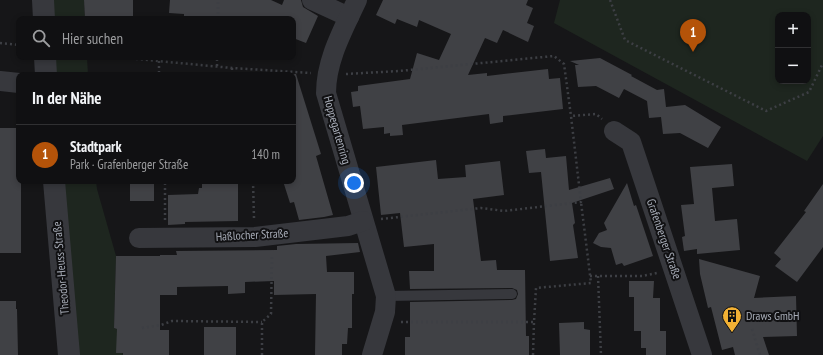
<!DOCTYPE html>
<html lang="de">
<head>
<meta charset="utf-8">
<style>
  :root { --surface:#101012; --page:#19191b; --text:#f1f3f6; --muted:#9c9d9f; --line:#303032; --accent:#b45309 }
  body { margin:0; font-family:"PT Sans Narrow",sans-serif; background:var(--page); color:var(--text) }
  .controls { position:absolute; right:12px; top:12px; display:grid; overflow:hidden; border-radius:8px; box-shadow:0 2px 6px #0003 }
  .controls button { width:36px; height:36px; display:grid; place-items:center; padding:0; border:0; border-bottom:1px solid var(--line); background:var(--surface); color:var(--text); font:20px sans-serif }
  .you { position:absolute; left:354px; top:183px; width:14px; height:14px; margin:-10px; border:3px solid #fff; border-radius:50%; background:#1a73e8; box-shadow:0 0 0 6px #1a73e833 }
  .badge { display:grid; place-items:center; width:26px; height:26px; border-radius:50%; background:var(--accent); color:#fff; font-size:13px; font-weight:700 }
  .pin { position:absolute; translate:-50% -33px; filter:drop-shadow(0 1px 2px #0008) }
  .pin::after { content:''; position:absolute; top:21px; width:14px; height:12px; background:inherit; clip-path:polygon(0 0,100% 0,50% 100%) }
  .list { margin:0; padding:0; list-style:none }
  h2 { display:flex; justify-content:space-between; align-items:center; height:52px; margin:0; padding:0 16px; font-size:17px }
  h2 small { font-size:13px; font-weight:400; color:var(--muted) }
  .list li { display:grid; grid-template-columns:26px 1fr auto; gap:12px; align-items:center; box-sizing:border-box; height:60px; padding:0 16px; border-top:1px solid var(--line) }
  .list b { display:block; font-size:15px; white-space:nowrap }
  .list p { margin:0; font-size:13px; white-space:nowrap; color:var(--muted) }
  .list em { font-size:13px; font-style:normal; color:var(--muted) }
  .icon { flex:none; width:22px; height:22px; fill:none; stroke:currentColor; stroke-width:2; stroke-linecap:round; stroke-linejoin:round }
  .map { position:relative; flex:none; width:823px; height:355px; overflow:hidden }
  .search { position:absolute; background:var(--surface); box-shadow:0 2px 6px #0003; left:16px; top:16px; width:280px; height:44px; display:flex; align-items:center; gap:10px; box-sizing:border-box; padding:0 14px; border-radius:8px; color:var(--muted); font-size:15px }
  .panel { position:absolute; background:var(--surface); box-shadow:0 2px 6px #0003; left:16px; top:72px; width:280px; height:112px; border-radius:8px }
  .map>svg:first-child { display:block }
  .green { fill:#1e261f; fill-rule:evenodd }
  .building { fill:#404145 }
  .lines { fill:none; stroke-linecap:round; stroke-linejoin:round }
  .path { stroke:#3d3f44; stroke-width:2.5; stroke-dasharray:2 3; stroke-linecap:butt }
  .service { stroke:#37383d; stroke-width:10 }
  .minor { stroke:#37383d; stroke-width:20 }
  .tertiary { stroke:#37383d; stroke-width:22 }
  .labels { text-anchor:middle; stroke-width:4; stroke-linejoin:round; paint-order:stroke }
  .street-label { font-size:12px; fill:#a8adb8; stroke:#111113 }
  .poi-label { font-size:12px; fill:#a8adb8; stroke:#111113; text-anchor:start }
</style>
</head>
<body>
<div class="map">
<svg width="823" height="355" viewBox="0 0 823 355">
  <rect width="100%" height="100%" fill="#161618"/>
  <g class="green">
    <path d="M52,0H84L85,19H53Z"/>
    <path d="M560,0H823V136L807,161L554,23ZM778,15H808V81H778Z"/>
    <path d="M55,57H87L88,75H56Z"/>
    <path d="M62,181H96L97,189L116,256L114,328L117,329L123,355H77Z"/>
  </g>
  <g class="building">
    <path d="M84,0H133V19H85Z"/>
    <path d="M170,0H271L282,5L284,0H301L303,7L318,16L306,43L293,38V19L184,17V14L169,13Z"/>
    <path d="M383,0H528L526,5L533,8L527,23L534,26L528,42L503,30L497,43L485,38L468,75L487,73V76L548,69L549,79L560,78L563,109L503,116V122L490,124L489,114L402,125L403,135L390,136V133L384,134V127L363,129L360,106L353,107L351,92L358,91V86L410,79L417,53L439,60L451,34L419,20L417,27L397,19L395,24L376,15Z"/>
    <path d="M600,58L632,75L631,76L657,90L664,89L666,107L685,105L721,127L708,148L680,133L663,134L661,117L649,118L647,101L624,89L619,98L596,86L578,87L575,65H579L570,61Z"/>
    <path d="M293,74H296L321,154L316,156L333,215L324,217L299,220L294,202L290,203L283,181H293Z"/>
    <path d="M0,128H19V181H21V253H0Z"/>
    <path d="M545,149L546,158L566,156L569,190L610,178L614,189L572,203L575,223L573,225L578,258L550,261L541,172L529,173L526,151Z"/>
    <path d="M436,160L438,179L466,177L465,165L500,161L504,195L473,199L481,261L496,260L497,270H525L526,336H529V355H405V337H410V302L512,300L516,299L518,294L517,290L512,288L410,289L409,271H434V244L404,247L400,213L381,215L376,167Z"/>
    <path d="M732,164L734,186L712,188L715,221L737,219L740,250L697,254V249L684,251L682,237L685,236L681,205L694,204L690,167Z"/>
    <rect x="130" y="181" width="24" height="20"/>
    <path d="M202,181H238V221L185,222V224L168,225V195L198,194L199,188H202Z"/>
    <path d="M627,183L634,206L636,205L653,256L624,266L622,263L616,265L611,248L601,247L593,243L599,233L607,230L604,223Z"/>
    <path d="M823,184V247L797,282L775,266L781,259L774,253L806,212L804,211Z"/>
    <path d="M358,243L360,252L326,256L327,272H354V294H352V328H348L347,344H342V355H315L316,294L274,295V281L245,282V293L228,294V286L177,287V295H160V330H169V355H123V353H116L117,329L114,328L116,256H160V255H177L176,251L277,250V246L296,244Z"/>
    <path d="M699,259L760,276L754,298L796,296L797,336L763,337L769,355H735L733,347L722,350L711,307L708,308L700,274Z"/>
    <path d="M629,281H654L653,298H660V331H666V355H646V348H641V331H634V297H629Z"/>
    <path d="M0,301H16V309H17L18,355H0Z"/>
    <path d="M584,322V329L590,330V355H560L559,323Z"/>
    <rect x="204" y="327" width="32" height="28"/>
  </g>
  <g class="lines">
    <g class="path">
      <path d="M610,0L625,40L766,111L809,92L823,63"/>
      <path d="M218,19V0"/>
      <path d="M0,43L19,45"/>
      <path d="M116,57L232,68L311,73"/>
      <path d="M159,61V75"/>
      <path d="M217,66V57"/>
      <path d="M232,68V75"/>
      <path d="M346,74L399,71L554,56L564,64L571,116"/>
      <path d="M253,181L254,218"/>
      <path d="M381,219L481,208L504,211L581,202L571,116L596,114L602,119"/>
      <path d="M165,220V181"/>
      <path d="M590,276H642L657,273"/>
      <path d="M598,276L601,355"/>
      <path d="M401,322H534"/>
      <path d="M142,328L161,325L172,321L262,322"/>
      <path d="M752,329L760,355"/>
      <path d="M262,355V322L271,314L272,254"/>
      <path d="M533,355L534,322L536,288L591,283L581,202"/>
    </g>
    <path class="service" d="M386,296L512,294"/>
    <g class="minor">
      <path d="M312,0L349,17"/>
      <path d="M357,0C343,30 326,60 326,93L386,296L385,312L372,355"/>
      <path d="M0,81L19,83"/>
      <path d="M614,131L631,142L702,355"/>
      <path d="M139,238L255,237L348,226L363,221"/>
    </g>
    <g class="tertiary">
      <path d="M43,0L44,19"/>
      <path d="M45,57L46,75"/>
      <path d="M54,181L69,355"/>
    </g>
  </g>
  <defs>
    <g id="building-pin" transform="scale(1)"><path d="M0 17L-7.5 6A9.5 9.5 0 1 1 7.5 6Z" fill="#f2b134" stroke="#111113"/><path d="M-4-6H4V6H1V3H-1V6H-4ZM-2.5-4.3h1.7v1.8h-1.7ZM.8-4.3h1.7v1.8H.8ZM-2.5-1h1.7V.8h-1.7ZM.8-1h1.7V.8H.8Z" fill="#111"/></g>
  </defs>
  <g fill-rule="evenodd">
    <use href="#building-pin" x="732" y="316"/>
  </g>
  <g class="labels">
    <g class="street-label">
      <text transform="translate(337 130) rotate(74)" y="4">Hoppegartenring</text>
      <text transform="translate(252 235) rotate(-3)" y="4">Haßlocher Straße</text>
      <text transform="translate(664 239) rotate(71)" y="4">Grafenberger Straße</text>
      <text transform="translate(61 268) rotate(-95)" y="4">Theodor-Heuss-Straße</text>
    </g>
    <g class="poi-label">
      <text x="746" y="320">Draws GmbH</text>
    </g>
  </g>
</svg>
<div class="controls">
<button>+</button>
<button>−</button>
</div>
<div class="you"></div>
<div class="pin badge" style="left:693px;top:52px">1</div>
<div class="search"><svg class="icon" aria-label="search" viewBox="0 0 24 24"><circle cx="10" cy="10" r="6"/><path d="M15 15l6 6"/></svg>Hier suchen</div>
<section class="panel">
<h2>In der Nähe<small></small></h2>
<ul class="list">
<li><span class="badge">1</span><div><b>Stadtpark</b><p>Park · Grafenberger Straße</p></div><em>140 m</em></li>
</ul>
</section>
</div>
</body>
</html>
